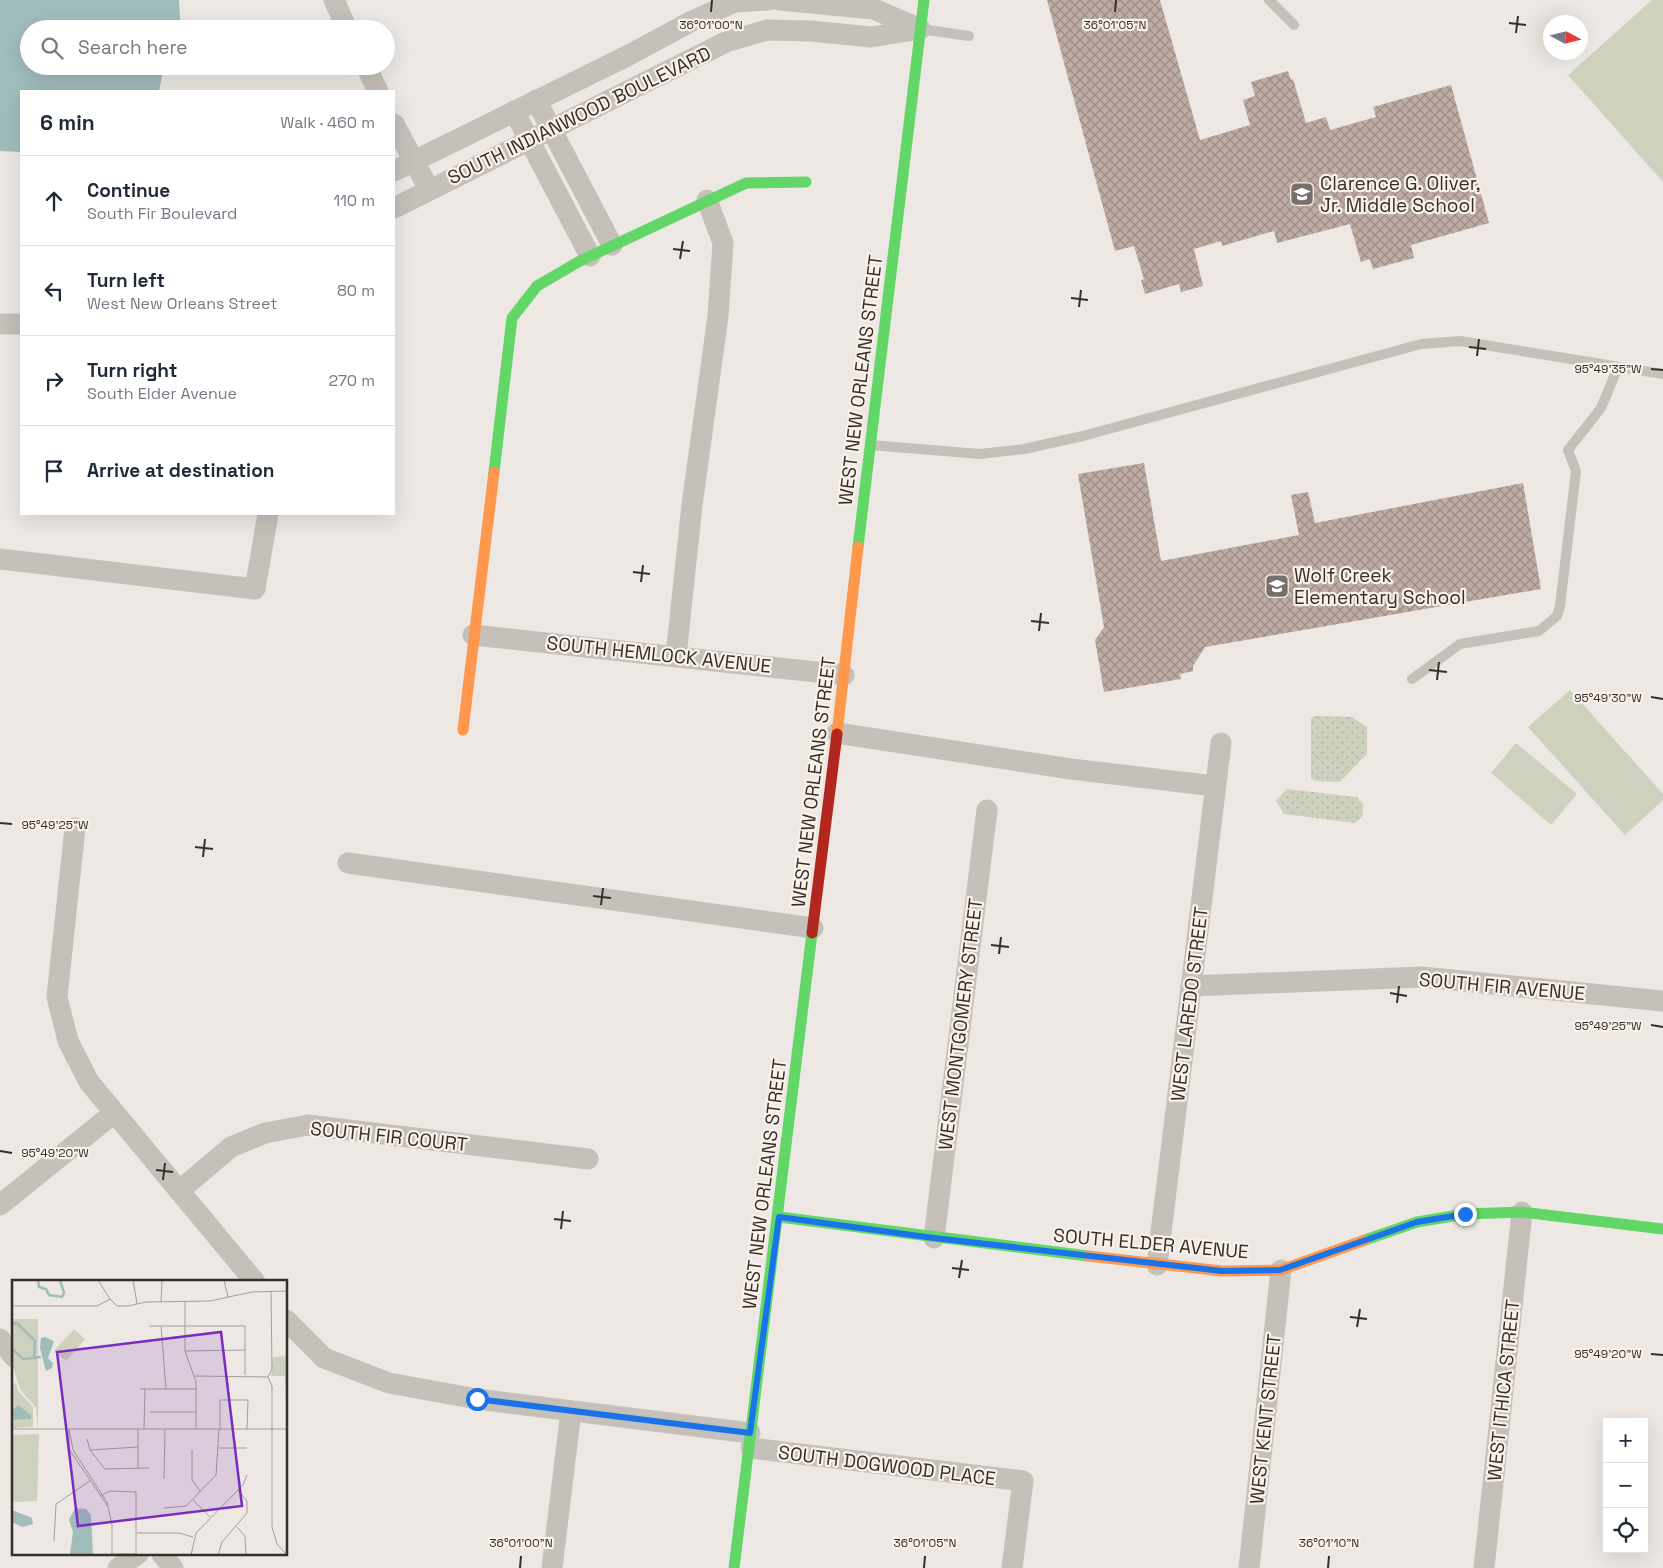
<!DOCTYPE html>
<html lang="en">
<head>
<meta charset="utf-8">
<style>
  :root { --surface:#fff; --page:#f6f6f7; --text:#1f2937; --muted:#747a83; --line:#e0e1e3 }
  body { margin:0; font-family:"Space Grotesk",sans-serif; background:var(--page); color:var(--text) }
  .controls { position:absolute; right:15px; bottom:15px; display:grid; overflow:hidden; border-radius:0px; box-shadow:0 5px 20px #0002 }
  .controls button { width:45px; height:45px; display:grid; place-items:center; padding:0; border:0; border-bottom:1px solid var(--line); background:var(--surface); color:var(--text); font:25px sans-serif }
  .compass { position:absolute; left:1543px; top:15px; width:45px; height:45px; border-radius:50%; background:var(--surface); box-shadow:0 5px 20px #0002; rotate:97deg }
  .stop { position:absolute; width:15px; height:15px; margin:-11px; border:4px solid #1a73e8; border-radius:50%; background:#fff }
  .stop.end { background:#1a73e8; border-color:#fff; box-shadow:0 1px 5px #0008 }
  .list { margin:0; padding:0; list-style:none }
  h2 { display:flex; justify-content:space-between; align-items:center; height:65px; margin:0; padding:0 20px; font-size:21px }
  h2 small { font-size:16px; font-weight:400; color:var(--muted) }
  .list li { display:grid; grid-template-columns:32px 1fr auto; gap:15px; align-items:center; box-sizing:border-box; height:90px; padding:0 20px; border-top:1px solid var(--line) }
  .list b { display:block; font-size:19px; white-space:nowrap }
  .list p { margin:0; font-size:16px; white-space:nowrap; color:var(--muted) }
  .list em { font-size:16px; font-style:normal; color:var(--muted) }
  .icon { flex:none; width:28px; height:28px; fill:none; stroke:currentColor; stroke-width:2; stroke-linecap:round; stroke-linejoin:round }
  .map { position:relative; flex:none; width:1663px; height:1568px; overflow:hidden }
  .search { position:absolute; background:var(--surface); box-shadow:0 5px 20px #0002; left:20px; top:20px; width:375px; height:55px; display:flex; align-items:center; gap:12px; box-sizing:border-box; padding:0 18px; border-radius:28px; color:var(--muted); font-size:19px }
  .panel { position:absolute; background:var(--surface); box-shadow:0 5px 20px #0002; left:20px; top:90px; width:375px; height:425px; border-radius:0px }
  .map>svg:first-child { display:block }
  .grass { fill:url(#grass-dots) }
  .garden { fill:#ced1be }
  .water { fill:#a0bdbc }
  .building { fill:url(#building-cross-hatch) }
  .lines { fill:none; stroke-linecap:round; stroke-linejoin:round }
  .lane { stroke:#c6c0bb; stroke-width:10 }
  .street { stroke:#c6c0bb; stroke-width:21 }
  .fast { stroke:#63d668; stroke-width:11 }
  .slow { stroke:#ff974d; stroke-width:11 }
  .jam { stroke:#b3261e; stroke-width:11 }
  .route { stroke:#1a73e8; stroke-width:6 }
  .ticks { fill:none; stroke:#372e2a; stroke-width:2 }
  .labels { text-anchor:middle; stroke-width:4.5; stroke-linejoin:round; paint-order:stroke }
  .street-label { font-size:19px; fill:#372e2a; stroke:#f9f2eb }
  .poi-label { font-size:19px; fill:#372e2a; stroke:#f9f2eb; text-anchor:start }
  .inset-river { fill:none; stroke:#a0bdbc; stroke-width:2.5 }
  .inset-road { fill:none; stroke:#a49e99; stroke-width:1 }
  .view { fill:#7b2cbf; fill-opacity:0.15; stroke:#7b2cbf; stroke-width:2.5 }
  .inset-edge { fill:none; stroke:#372e2a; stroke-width:2.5 }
  .ticks-label { font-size:12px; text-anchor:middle; fill:#372e2a; stroke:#f9f2eb; stroke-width:4.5; stroke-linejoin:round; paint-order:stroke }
</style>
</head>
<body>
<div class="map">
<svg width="1663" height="1568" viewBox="0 0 1663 1568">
  <defs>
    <pattern id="grass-dots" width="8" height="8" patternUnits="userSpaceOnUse" patternTransform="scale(1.25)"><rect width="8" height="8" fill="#ced1be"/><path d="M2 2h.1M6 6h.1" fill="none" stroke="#b2b4a3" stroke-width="1.8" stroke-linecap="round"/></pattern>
    <pattern id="building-cross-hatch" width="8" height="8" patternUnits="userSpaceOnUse" patternTransform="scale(1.25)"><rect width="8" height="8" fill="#bfada5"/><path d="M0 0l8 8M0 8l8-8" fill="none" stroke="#9c8d87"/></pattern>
  </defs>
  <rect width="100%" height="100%" fill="#ede8e3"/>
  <g class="grass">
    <path d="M1314,716L1352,717L1367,727V754L1340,782L1314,781L1311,778V719Z"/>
    <path d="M1287,789L1357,797L1363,804L1362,817L1355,823L1284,814L1276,801Z"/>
  </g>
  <g class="garden">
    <path d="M1652,0H1663V182L1568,75Z"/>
    <path d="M1570,690L1663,794V800L1625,835L1528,727Z"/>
    <path d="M1516,743L1577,794L1551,825L1491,773Z"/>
  </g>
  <path class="water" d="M0,0H179L180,19L177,29H29V66H164L159,91H21V152L0,151Z"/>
  <g class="building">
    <path d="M1047,0H1160L1200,140L1250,125L1243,100L1255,96L1251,82L1288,71L1291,80L1293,79L1306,123L1326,117L1330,130L1376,117L1373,107L1451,85L1489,223L1411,245L1414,258L1373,269L1370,259L1361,262L1350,224L1277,243L1274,231L1222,246L1221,241L1194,249L1203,286L1181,292L1179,284L1145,294L1141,280L1144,279L1134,246L1115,251Z"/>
    <path d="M1144,463L1161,561L1299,535L1291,495L1308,492L1315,523L1523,483L1541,589L1205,647L1193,666V671L1180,674L1181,679L1104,692L1095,640L1104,627L1078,474Z"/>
  </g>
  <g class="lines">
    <g class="lane">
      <path d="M1269,0L1294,25"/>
      <path d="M921,29L969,36"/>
      <path d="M870,445L980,454L1024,449L1083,436L1421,344L1460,341L1663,374"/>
      <path d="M1412,679L1460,644L1539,631L1557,616L1560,606L1576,471L1568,450L1601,408L1618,367"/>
    </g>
    <g class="street">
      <path d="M334,0L347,29"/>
      <path d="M779,0L874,9L920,29"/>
      <path d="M366,66L378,91"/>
      <path d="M536,100L612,245"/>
      <path d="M514,111L590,256"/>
      <path d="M394,124L429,189"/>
      <path d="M394,171L629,55L692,21L735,2L768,0"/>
      <path d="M394,208L726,42L767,30L811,31L871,37L920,29"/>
      <path d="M0,324H21"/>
      <path d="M0,559L255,589L268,514"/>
      <path d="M473,635L844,675"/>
      <path d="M676,656L692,505L718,316L723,243L707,200"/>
      <path d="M837,733L1071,769L1215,786"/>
      <path d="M75,828L57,997L68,1041L89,1082L255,1282"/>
      <path d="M348,863L813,928"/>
      <path d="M1191,986L1422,977L1663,1001"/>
      <path d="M179,1191L231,1147L265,1133L308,1125L588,1159"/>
      <path d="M0,1205L114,1113"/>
      <path d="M934,1238L987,810"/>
      <path d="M1157,1265L1221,743"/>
      <path d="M286,1320L324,1358L389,1383L477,1399L750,1433"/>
      <path d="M0,1339L14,1357"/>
      <path d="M751,1448L1023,1481L1012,1568"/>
      <path d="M162,1554L173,1568"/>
      <path d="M118,1568L138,1554"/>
      <path d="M552,1568L571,1411"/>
      <path d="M1249,1568L1281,1270"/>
      <path d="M1484,1568L1522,1212"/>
    </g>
    <g class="fast">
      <path d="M494,472L512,318L537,286L580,261L746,183L806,182"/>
      <path d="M858,547L924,0"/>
      <path d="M779,1217L1088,1256"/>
      <path d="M1365,1240L1417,1222L1465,1214L1522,1212L1663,1229"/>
      <path d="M734,1568L812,933"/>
    </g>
    <g class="slow">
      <path d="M463,730L494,472"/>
      <path d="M837,734L858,547"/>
      <path d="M1088,1256L1222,1271L1281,1270L1365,1240"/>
    </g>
    <path class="jam" d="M812,933L837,734"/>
  </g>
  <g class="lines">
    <path class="route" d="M477,1399L750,1433L779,1217L934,1238L1222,1271L1280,1270L1417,1222L1465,1214"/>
  </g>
  <path class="ticks" d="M711,12L712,0M1115,12L1116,0M1509,23L1526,25M1516,33L1518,16M673,249L690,251M680,259L683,241M1071,298L1088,300M1079,307L1081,290M1469,347L1486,349M1477,356L1479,339M1651,369L1663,370M633,572L650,574M641,582L643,565M1031,621L1049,623M1039,631L1041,613M1429,670L1447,672M1437,680L1439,662M1651,697L1663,699M0,823L12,824M195,847L213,849M203,857L205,839M593,896L611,898M601,905L603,888M991,945L1009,947M999,954L1001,937M1390,993L1407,996M1397,1003L1399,986M1651,1025L1663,1027M0,1151L12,1153M156,1170L173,1172M163,1180L165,1163M554,1219L571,1221M561,1229L563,1211M952,1268L969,1270M959,1278L962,1260M1350,1317L1367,1319M1357,1327L1360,1309M1651,1354L1663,1355M520,1568L521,1556M924,1568L925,1556M1328,1568L1329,1556"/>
  <defs>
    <g id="school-square" transform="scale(1.25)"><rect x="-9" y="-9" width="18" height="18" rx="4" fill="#776f6b" stroke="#f9f2eb"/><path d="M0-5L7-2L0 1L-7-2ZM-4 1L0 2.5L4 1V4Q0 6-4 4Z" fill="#fff"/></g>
  </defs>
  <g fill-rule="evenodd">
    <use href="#school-square" x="1302" y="194"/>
    <use href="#school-square" x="1277" y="586"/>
  </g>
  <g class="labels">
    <g class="street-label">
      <text transform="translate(579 115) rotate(-26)" y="7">SOUTH INDIANWOOD BOULEVARD</text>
      <text transform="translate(860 380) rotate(-83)" y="7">WEST NEW ORLEANS STREET</text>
      <text transform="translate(659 654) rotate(6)" y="7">SOUTH HEMLOCK AVENUE</text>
      <text transform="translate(813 782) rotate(-83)" y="7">WEST NEW ORLEANS STREET</text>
      <text transform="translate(1502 986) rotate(5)" y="7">SOUTH FIR AVENUE</text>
      <text transform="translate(1189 1004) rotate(-83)" y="7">WEST LAREDO STREET</text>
      <text transform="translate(960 1024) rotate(-83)" y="7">WEST MONTGOMERY STREET</text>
      <text transform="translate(389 1136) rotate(6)" y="7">SOUTH FIR COURT</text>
      <text transform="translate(764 1184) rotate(-83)" y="7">WEST NEW ORLEANS STREET</text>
      <text transform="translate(1151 1243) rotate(5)" y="7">SOUTH ELDER AVENUE</text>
      <text transform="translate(1503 1390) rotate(-84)" y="7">WEST ITHICA STREET</text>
      <text transform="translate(1265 1419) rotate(-84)" y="7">WEST KENT STREET</text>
      <text transform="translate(887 1465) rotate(7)" y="7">SOUTH DOGWOOD PLACE</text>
    </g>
    <g class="poi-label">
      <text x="1320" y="190">Clarence G. Oliver,<tspan x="1320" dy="22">Jr. Middle School</tspan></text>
      <text x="1294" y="582">Wolf Creek<tspan x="1294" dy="22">Elementary School</tspan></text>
    </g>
  </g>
  <g transform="translate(12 1280)">
    <rect width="275" height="275" fill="#ede8e3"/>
    <path d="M0,39H26V149L24,128L8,109L0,84ZM275,76V144L273,96H259L261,77ZM4,102L6,111L21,127V147L0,148V106Z" fill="#ced1be"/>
    <path d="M27,154L25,221L0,222V155Z" fill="#ced1be"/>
    <path d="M62,49L73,59L54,81L42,71Z" fill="#ced1be"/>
    <path d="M33,57L42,61L36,78L41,83L40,88L34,91L28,68L29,58ZM6,125L19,135V139L0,140V131ZM63,228L74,229L79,235L81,275L58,274L61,252L57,240ZM0,230L20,238L21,244L10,247L0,242Z" fill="#a0bdbc"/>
    <path class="inset-river" d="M26,0L27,7L34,9L37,15L50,17L52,13L48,0M0,43L6,44L23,61L22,77M0,69L11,79L29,77"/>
    <path class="inset-road" d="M86,0L98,19M121,0L125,24M212,0L216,17M259,11L260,89L256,97L260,106V247L265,264L274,274M149,22L150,0M173,22V71L184,102V149M0,26H85L98,19L105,26H116L134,22L198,21L240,12L275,11M137,46H233V95M149,46L154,109M173,71L233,70M183,96L256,97M128,109H184M138,132H184M0,149H275M57,149L61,170L95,222L100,245V275M57,149V169L95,225M126,149V189M132,149L133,109M208,149V120H236L235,149M75,159L78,170L93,189L137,188M207,168H235M78,170L126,167M180,170V200L189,212M152,199L153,149M88,216L98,211L124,212V275M181,220L198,237M152,228L174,226L204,195L207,149M225,247L233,256L234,275M125,253H167L181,257M42,261L44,224L79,200M100,274H123M179,275L184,253L231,205L235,195M206,275L210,262L235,233V221L226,210"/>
    <path class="view" d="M209,52L230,226L66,246L45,72Z"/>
    <rect width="275" height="275" class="inset-edge"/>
  </g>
  <g class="ticks-label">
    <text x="711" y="29">36°01'00"N</text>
    <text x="1115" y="29">36°01'05"N</text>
    <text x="1608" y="373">95°49'35"W</text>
    <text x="1608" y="702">95°49'30"W</text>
    <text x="55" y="829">95°49'25"W</text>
    <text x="1608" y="1030">95°49'25"W</text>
    <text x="55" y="1157">95°49'20"W</text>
    <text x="1608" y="1358">95°49'20"W</text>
    <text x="521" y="1547">36°01'00"N</text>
    <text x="925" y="1547">36°01'05"N</text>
    <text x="1329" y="1547">36°01'10"N</text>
  </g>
</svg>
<div class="controls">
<button>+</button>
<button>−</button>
<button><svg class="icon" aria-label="locate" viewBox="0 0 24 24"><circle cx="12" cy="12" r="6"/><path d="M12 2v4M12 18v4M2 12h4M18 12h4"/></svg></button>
</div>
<svg class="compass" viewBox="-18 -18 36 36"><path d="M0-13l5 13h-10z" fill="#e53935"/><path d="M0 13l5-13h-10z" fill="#747a83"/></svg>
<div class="stop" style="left:477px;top:1399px"></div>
<div class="stop end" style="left:1465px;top:1214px"></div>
<div class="search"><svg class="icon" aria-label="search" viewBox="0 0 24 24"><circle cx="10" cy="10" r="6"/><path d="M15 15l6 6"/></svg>Search here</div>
<section class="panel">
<h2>6 min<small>Walk · 460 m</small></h2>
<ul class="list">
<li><svg class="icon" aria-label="ahead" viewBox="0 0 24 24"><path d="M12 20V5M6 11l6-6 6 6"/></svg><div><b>Continue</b><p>South Fir Boulevard</p></div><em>110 m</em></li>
<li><svg class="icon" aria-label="left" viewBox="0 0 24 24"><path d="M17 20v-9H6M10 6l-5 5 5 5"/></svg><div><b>Turn left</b><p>West New Orleans Street</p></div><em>80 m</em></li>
<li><svg class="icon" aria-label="right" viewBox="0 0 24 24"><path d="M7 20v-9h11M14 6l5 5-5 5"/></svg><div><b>Turn right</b><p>South Elder Avenue</p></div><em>270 m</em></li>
<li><svg class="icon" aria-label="arrive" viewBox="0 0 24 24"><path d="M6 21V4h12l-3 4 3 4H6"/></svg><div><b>Arrive at destination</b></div></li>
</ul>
</section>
</div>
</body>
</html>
